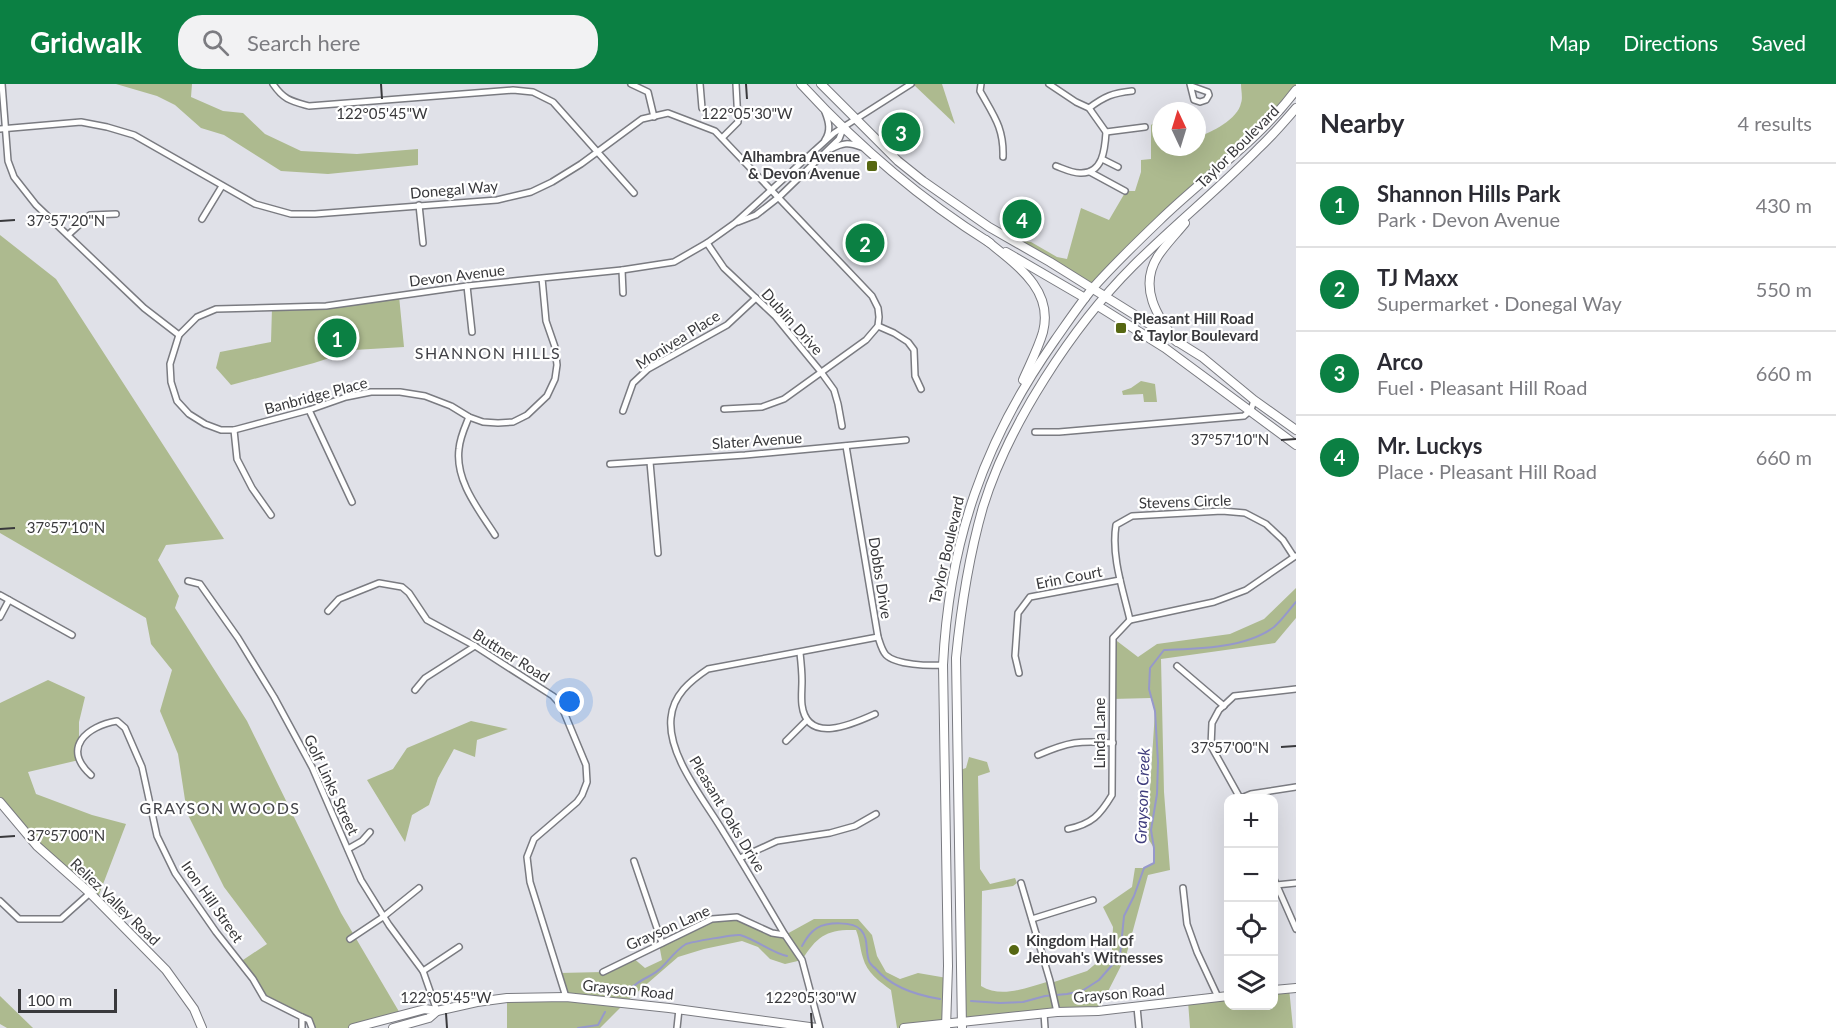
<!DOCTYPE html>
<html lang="en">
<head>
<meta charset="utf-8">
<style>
  :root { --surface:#fff; --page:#f2f2f3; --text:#2b2b33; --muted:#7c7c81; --line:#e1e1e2; --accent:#0b8043 }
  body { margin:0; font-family:Lato,sans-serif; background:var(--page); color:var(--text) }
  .controls { position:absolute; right:18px; bottom:18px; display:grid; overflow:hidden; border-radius:12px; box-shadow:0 6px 24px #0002 }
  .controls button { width:54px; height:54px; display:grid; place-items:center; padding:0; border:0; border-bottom:2px solid var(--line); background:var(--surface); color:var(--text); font:30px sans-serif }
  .compass { position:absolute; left:1152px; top:18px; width:54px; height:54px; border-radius:50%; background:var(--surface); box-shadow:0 6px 24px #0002; rotate:356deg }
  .scale { position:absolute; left:18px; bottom:15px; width:99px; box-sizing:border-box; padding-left:6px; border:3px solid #39393c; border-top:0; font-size:16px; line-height:21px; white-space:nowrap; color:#39393c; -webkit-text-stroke:4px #fff; paint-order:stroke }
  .you { position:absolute; left:570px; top:618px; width:21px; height:21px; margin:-15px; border:4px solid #fff; border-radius:50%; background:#1a73e8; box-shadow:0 0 0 9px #1a73e833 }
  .badge { display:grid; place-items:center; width:39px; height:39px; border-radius:50%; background:var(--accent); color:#fff; font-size:20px; font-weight:700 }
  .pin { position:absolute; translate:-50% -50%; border:3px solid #fff; box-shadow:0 2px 6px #0006 }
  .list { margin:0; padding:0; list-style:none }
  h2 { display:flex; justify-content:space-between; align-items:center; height:78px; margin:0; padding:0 24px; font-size:26px }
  h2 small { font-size:20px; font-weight:400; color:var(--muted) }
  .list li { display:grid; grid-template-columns:39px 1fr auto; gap:18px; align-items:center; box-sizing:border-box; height:84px; padding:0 24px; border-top:2px solid var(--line) }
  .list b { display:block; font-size:22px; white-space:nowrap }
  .list p { margin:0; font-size:20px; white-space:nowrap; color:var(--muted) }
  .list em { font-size:20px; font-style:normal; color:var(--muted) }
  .icon { flex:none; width:33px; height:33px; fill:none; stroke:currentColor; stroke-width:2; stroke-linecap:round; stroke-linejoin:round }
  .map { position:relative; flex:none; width:1296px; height:944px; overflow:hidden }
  header { display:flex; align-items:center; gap:36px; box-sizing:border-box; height:84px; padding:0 30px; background:var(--accent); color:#fff }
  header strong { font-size:28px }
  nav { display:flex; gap:33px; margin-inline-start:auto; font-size:21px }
  .search { width:420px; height:54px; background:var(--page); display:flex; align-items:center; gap:15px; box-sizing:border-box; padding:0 21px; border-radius:24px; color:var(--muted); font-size:22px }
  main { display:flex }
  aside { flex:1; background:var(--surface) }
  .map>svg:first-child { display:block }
  .green { fill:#adba8f }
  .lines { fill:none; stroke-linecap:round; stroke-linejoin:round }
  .stream { stroke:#9698cb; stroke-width:2 }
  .street-casing { stroke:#7a7b81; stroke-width:8 }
  .secondary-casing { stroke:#7a7b81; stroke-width:10 }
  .primary-casing { stroke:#7a7b81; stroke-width:10 }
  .street { stroke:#fff; stroke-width:5 }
  .secondary { stroke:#fff; stroke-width:8 }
  .primary { stroke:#fff; stroke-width:8 }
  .ticks { fill:none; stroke:#39393c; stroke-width:2 }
  .poi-dot { fill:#566712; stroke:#fff; stroke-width:2 }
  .labels { text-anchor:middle; stroke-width:4.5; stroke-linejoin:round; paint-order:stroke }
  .street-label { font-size:15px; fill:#39393c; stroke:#fff }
  .poi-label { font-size:15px; font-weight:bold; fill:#39393c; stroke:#fff; text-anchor:start }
  .neighbourhood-label { font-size:16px; letter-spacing:1.5px; fill:#424248; stroke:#fff }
  .water-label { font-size:16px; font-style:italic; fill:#3f3d7d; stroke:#fff }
  .ticks-label { font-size:15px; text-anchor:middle; fill:#39393c; stroke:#fff; stroke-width:4.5; stroke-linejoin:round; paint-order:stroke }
</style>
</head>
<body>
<header>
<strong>Gridwalk</strong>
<div class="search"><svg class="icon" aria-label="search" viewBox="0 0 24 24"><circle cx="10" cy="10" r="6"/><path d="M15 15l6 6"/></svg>Search here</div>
<nav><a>Map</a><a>Directions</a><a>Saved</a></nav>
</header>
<main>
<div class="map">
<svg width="1296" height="944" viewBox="0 0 1296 944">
  <rect width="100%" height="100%" fill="#e0e1e8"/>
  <g class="green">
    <path d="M116,0H192L191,13L223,27L243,29L265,50L301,67L357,70L418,65V81L328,90L281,87L224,51L201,44L175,21L157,12Z"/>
    <path d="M913,0H942L955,40Z"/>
    <path d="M1241,0H1296V6L1289,15L1092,205L1009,155L1031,158L1057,173L1067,175L1081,124L1109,136L1126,107H1135L1141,88V76L1151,75V41L1159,35L1161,42V63H1197V53C1211,49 1238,35 1241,19C1243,14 1241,6 1241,0Z"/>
    <path d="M0,151L56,195L224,455L166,461L158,476L179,512L175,524L247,637L341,829L401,931L353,944H313L309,935L264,914L240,878L267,860L224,803L187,729L178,670L160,627L172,586L151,560L146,534L0,449Z"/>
    <path d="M399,212L404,263L354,266L314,279L231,301L216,284L220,268L271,258L272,224L326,222Z"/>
    <path d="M1141,297L1155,300L1157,318H1144L1143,310L1123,311L1122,307L1131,304Z"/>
    <path d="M1296,504V534L1275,559L1161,575L1164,708L1170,786L1148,791L1126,872L1098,927L962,938L957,687L966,684L969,673L987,678L990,688L978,692L980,785L990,800L1015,794L1017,799L1013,802L982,807L981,902C1002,915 1028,903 1050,897L1051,899L1087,887L1112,866L1113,843L1103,823L1132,803L1135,784H1144L1154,779V764L1139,740L1150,705L1155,627L1151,614L1112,615L1113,554L1138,573L1157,560L1230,550L1264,535Z"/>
    <path d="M48,596L85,613L79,638V676L28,688L36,710L92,731L126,740L97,816L37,762L0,718V619Z"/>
    <path d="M471,637L508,645L477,656L475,673L454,665L438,694L429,721L412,731L405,758L367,696L393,685L407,664Z"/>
    <path d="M737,833L785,851L814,835H858L872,851L877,872L886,888L900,895L918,889L947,894L946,938L897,944L891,906C879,897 867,889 863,874C860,865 860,856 856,846C827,845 817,852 802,876L785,880L770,875L758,863L742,857L704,865L678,873L626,918L600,944H507V914L565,913L559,889L603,888L632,873L645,884L662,876L659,860L712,835Z"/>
    <path d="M1289,904L1293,944H1190L1188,917L1228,912V922H1274V906Z"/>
    <path d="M0,912L33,944H7L0,940Z"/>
  </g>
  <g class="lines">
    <g class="stream">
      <path d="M802,862C806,855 810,848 817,844C827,838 853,837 861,846C869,855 865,866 869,877C869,878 873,883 875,884C891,903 915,911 940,915"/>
      <path d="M625,910C628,907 631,903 635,901C643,894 655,891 662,883C670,875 676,866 686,860C691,858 736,850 740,851C757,856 772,869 787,872"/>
      <path d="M971,917L1000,919L1023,918L1045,912L1067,910L1082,907L1099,896L1120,872L1124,832L1134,812L1144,784L1154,779V764L1151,746L1157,710L1158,678L1155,627L1149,605L1150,584L1164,566C1198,565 1246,564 1274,543C1282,536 1289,526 1296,518"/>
      <path d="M578,944L598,941L605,928"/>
    </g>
    <g class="street-casing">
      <g id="street">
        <path d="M2,0L8,77L14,93L36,121L144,224L179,251"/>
        <path d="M273,0C284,16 291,17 309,22L513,6L533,8L553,18L634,109"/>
        <path d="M631,0L648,8L654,33"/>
        <path d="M700,0L702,24"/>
        <path d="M981,0L980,7C994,32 1004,44 1003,73"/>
        <path d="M1049,0L1076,18L1089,24L1106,48C1105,65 1103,90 1080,89C1072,89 1064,85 1056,82"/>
        <path d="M1190,0L1194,16L1200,18L1206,16L1209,11L1208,8L1191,2"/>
        <path d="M1089,24C1105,12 1113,9 1132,7"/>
        <path d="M0,45L81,38L107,43L134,51L255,120L291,130H315L497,116L531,108L552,98L581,80L642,35L668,29L715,47L872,212L878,224L879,233L878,242L866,256L784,315L762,323L724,325"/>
        <path d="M1106,48L1145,43"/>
        <path d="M722,54L738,38L736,0"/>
        <path d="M825,56C831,47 829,38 825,28"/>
        <path d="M831,65C843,59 848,58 861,63"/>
        <path d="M1102,75L1118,83"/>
        <path d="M1090,88L1125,107"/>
        <path d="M419,121L423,159"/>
        <path d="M202,135L222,102"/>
        <path d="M738,138L756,131L779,113L839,55L843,45"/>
        <path d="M68,151L90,131L116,130"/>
        <path d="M707,159L724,184L775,232L821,288L834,306L838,320L842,342"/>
        <path d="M622,186L623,209"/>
        <path d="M542,194L546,237L555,263L557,281L555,295L547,312L527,331L513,338L498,339L483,338L469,333L451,322L425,312L400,308H371L346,313L309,326L234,346H221L205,340L189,330L177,317L171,298L170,280L179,251L197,233L216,225L326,222L467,202L542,194L622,186L674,178L707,159L735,139L834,49L911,0"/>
        <path d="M467,202L472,248"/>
        <path d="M878,242L894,249L908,258L914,266L915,292L921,305"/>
        <path d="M309,326L352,418"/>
        <path d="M623,327L633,299L648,285L727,241L756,214"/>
        <path d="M469,333C465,343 460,353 459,365C455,397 479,426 495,451"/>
        <path d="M234,346L237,375L252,404L271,431"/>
        <path d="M1035,348H1059L1244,332L1251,326L1254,316"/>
        <path d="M846,362L878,553C880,559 882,567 886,571C896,581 929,582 943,581"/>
        <path d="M650,378L658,469"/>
        <path d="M610,380L745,371L906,356"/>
        <path d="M1294,473L1283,456L1266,440L1245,429L1222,427L1132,432L1116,441C1111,472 1123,506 1130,536L1214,518L1246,506L1294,473L1296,472"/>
        <path d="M188,497L200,500L238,554L274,613L312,683L361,796L389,841L423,887L437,927"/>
        <path d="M0,511L72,551"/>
        <path d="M328,527L339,515L379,499L402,503L409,509L427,536L475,562L553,612L561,621L586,681L587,698L582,711L577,718L534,755L527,773L530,798L566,913"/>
        <path d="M0,533L9,516"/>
        <path d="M800,569C801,578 802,587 802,597C802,605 801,613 802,621C807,661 853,640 875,630"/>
        <path d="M1177,582L1224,622"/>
        <path d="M1019,589L1015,572L1018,529L1030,513L1120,496"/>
        <path d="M415,606L425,594L475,562"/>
        <path d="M786,657L807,636"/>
        <path d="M1038,671C1068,658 1080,656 1113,659"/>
        <path d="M91,691C61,664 87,642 117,637L125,644L142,683L157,752L175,789L216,848L253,895L264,914L302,933"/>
        <path d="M1240,714L1211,662L1212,639L1219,626L1234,612L1296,605"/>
        <path d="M1241,714L1251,710L1296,703"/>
        <path d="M1068,745C1092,740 1100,731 1112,711L1113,554L1130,536"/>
        <path d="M348,765L362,757L370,748"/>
        <path d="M740,774L777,757L830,749L855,742L876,730"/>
        <path d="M634,777L662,859"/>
        <path d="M1274,795L1296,845"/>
        <path d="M1021,799L1050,897L1057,928"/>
        <path d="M1276,801L1296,799"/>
        <path d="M1183,804L1187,840L1197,868L1218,913"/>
        <path d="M0,817L19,835H61L90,809"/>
        <path d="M1032,835L1093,816"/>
        <path d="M785,851C765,817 745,783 724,749C706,718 667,672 671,634C673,611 690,597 708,585L878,553"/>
        <path d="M350,855L383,833L419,804"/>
        <path d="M423,887L459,863"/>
        <path d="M603,888L712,835L737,833L772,849L785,851L802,876L820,944"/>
        <path d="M1137,923L1139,944"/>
        <path d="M1044,929L1045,944"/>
        <path d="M302,944V933L309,936L312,944"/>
        <path d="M677,944L679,925"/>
      </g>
    </g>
    <g class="secondary-casing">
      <g id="secondary">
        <path d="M801,0C857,61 920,115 990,159"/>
        <path d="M821,0L898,77L923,97L989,143L1050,178L1202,273L1254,316L1296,346"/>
        <path d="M1006,168L1085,214"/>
        <path d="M1098,222L1165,264L1296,361"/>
        <path d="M0,718L37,762L90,809L166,886L194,925L202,944"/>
        <path d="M1274,906L1296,904"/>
        <path d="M437,927L477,918L507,914L566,913L669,924L817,944"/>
        <path d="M353,944L425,925L437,927L429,934L393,944"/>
        <path d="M904,944L1057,928L1098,927L1228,912"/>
      </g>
    </g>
    <g class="primary-casing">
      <g id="primary">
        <path d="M986,156C1015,180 1054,205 1043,248C1038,265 1030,280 1023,296"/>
        <path d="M1177,258C1157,233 1138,203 1158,172C1166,160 1176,150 1185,139"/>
        <path d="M946,944L948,882L943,581C949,457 984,357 1055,256C1067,239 1079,221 1092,205C1113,181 1136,159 1159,137C1204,93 1258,57 1296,6"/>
        <path d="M962,944L956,574C961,523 969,472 983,423C1008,341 1073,242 1133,182C1174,141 1219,105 1259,64C1272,52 1284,38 1296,24"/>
      </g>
    </g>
    <use href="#street" class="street"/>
    <use href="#secondary" class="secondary"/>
    <use href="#primary" class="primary"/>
  </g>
  <path class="ticks" d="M381,0L382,15M746,0L747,15M0,137L15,136M1281,356L1296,355M0,445L15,444M1281,663L1296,662M0,753L15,752M446,929L447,944M811,929L812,944"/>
  <g class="poi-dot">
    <rect x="866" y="76" width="12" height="12" rx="3"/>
    <rect x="1115" y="238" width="12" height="12" rx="3"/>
    <circle cx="1014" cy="866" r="6"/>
  </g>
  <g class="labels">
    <g class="street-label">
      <text transform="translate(1238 63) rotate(-45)" y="5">Taylor Boulevard</text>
      <text transform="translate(454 106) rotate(-5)" y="5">Donegal Way</text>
      <text transform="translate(457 192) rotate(-7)" y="5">Devon Avenue</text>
      <text transform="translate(792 238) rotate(48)" y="5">Dublin Drive</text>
      <text transform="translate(678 256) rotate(-32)" y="5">Monivea Place</text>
      <text transform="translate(316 312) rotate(-15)" y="5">Banbridge Place</text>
      <text transform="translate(757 357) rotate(-4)" y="5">Slater Avenue</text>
      <text transform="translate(1185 418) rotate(-2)" y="5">Stevens Circle</text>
      <text transform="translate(947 466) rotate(-77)" y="5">Taylor Boulevard</text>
      <text transform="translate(880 494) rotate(81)" y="5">Dobbs Drive</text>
      <text transform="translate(1069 494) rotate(-11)" y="5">Erin Court</text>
      <text transform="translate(511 572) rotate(32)" y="5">Buttner Road</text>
      <text transform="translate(1100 649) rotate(-90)" y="5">Linda Lane</text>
      <text transform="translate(331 701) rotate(65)" y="5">Golf Links Street</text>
      <text transform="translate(727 730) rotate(59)" y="5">Pleasant Oaks Drive</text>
      <text transform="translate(115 818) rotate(44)" y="5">Reliez Valley Road</text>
      <text transform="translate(212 818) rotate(55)" y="5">Iron Hill Street</text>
      <text transform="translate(668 844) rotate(-24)" y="5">Grayson Lane</text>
      <text transform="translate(628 906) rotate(6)" y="5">Grayson Road</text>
      <text transform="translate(1119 910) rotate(-5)" y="5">Grayson Road</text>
    </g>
    <g class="poi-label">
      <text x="860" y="78" text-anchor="end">Alhambra Avenue<tspan x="860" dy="17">&amp; Devon Avenue</tspan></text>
      <text x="1133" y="240">Pleasant Hill Road<tspan x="1133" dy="17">&amp; Taylor Boulevard</tspan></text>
      <text x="1026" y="862">Kingdom Hall of<tspan x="1026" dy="17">Jehovah's Witnesses</tspan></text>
    </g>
    <g class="neighbourhood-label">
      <text x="488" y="275">SHANNON HILLS</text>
      <text x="220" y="730">GRAYSON WOODS</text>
    </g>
    <g class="water-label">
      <text transform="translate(1142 712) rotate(-88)" y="6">Grayson Creek</text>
    </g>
  </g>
  <g class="ticks-label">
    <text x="382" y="35">122°05'45"W</text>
    <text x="747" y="35">122°05'30"W</text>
    <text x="66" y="142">37°57'20"N</text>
    <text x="1230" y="361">37°57'10"N</text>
    <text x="66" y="449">37°57'10"N</text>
    <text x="1230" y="669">37°57'00"N</text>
    <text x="66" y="757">37°57'00"N</text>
    <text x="446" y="919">122°05'45"W</text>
    <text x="811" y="919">122°05'30"W</text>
  </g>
</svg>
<div class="controls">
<button>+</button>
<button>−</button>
<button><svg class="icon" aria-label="locate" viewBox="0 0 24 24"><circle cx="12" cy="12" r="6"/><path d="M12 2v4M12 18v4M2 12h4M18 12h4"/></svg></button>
<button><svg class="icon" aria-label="layers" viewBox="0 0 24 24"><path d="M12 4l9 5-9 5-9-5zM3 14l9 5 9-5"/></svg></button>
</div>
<svg class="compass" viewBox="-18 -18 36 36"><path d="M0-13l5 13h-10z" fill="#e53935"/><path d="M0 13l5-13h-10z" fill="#7c7c81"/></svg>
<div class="scale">100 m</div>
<div class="you"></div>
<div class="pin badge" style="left:337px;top:254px">1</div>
<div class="pin badge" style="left:865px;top:159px">2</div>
<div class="pin badge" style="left:901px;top:48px">3</div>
<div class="pin badge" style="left:1022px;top:135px">4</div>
</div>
<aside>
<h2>Nearby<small>4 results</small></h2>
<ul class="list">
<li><span class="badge">1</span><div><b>Shannon Hills Park</b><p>Park · Devon Avenue</p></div><em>430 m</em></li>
<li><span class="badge">2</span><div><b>TJ Maxx</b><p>Supermarket · Donegal Way</p></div><em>550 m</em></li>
<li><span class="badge">3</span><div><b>Arco</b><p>Fuel · Pleasant Hill Road</p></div><em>660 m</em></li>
<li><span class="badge">4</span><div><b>Mr. Luckys</b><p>Place · Pleasant Hill Road</p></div><em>660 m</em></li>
</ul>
</aside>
</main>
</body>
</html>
